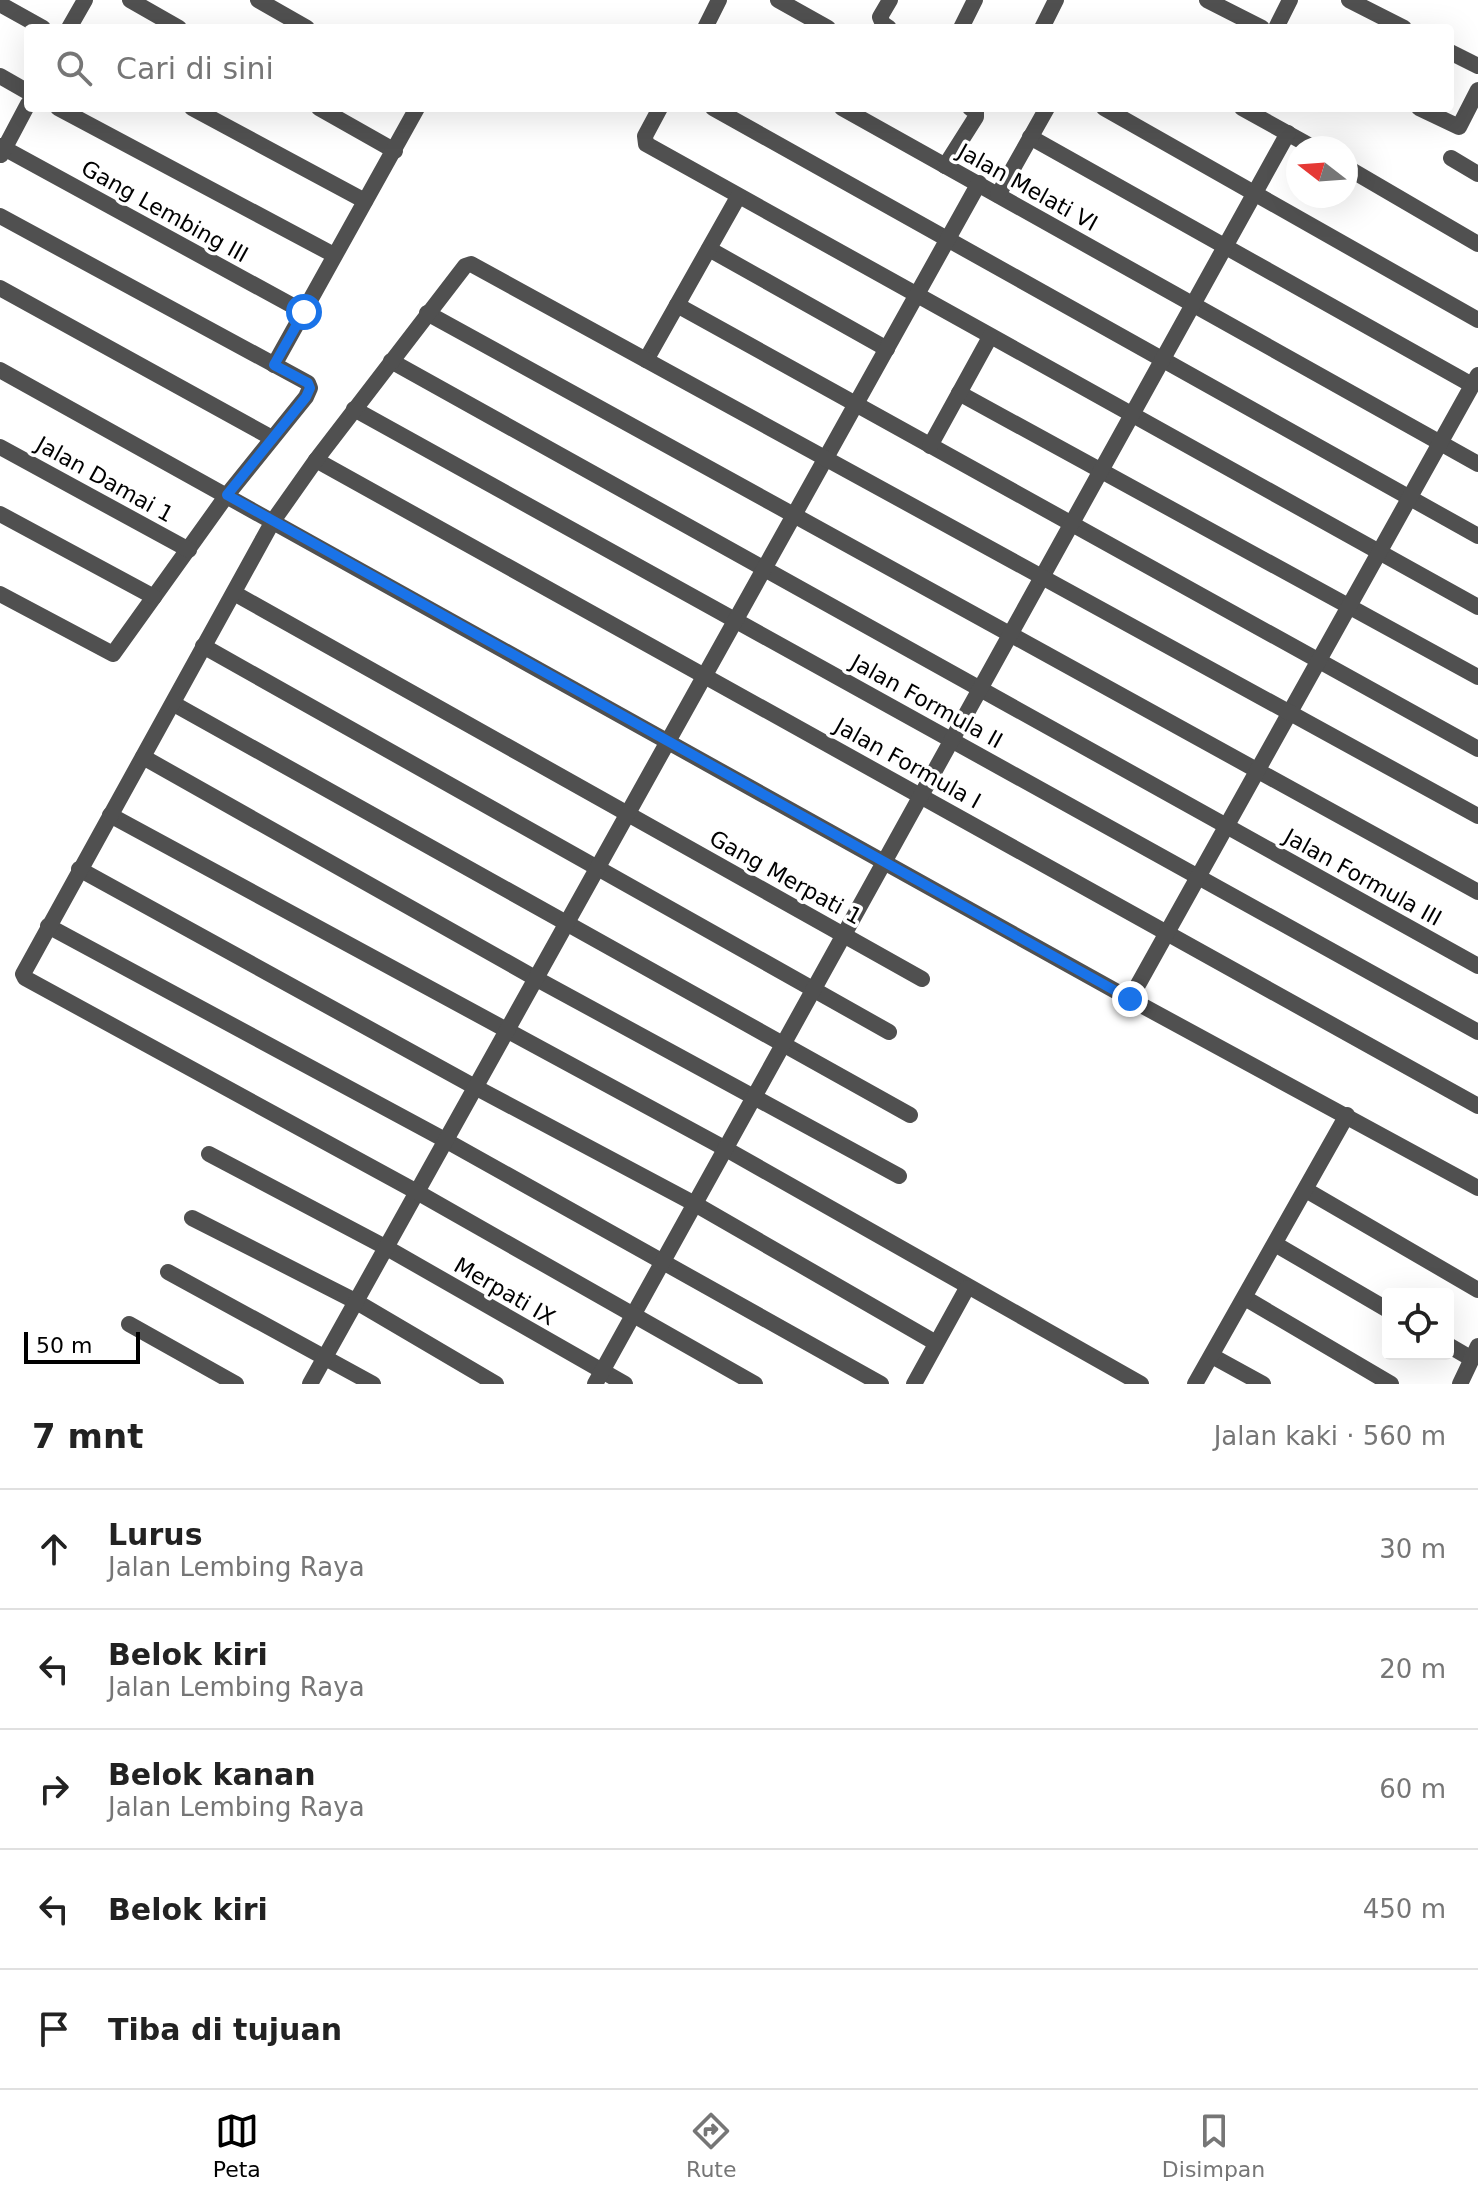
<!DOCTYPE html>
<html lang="id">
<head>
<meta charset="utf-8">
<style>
  :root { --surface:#fff; --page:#f6f6f6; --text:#222; --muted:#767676; --line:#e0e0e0; --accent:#000 }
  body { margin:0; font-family:"DejaVu Sans",sans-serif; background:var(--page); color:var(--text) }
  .controls { position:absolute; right:24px; bottom:24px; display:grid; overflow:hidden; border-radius:8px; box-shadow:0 8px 32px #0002 }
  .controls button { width:72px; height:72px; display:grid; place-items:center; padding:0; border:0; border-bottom:2px solid var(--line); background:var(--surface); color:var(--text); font:40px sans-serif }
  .compass { position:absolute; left:1286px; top:136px; width:72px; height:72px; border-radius:50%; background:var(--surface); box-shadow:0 8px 32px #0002; rotate:287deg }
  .scale { position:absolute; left:24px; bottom:20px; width:116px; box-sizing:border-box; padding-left:8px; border:4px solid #000; border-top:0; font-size:22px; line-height:28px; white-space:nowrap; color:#000; -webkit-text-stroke:6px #fff; paint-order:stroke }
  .stop { position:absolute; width:24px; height:24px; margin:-18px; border:6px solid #1a73e8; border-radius:50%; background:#fff }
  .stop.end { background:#1a73e8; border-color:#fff; box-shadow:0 2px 8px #0008 }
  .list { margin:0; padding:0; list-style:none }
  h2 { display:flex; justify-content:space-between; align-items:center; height:104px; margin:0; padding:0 32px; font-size:34px }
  h2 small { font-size:26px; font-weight:400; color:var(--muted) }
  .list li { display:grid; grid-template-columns:52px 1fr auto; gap:24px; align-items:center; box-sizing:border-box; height:120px; padding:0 32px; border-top:2px solid var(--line) }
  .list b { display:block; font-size:30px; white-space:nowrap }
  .list p { margin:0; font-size:26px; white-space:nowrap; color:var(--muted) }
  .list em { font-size:26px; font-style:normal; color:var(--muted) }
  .icon { flex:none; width:44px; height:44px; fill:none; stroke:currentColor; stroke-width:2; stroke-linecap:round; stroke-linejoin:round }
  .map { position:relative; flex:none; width:1478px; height:1384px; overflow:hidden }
  .search { position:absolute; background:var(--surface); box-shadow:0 8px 32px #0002; left:24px; right:24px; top:24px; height:88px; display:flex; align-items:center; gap:20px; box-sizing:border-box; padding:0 28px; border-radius:8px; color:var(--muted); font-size:30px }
  .sheet { height:704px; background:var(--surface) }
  nav { display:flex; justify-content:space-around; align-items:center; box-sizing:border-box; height:112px; border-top:2px solid var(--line); background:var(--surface); font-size:22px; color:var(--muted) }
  nav a { display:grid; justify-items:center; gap:4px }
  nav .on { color:var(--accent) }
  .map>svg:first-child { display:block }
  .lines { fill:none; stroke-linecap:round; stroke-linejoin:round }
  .minor { stroke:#505050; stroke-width:16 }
  .route { stroke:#1a73e8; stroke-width:10 }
  .labels { text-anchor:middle; stroke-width:7; stroke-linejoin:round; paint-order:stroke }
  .street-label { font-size:22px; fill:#000; stroke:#fff }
</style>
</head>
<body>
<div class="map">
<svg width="1478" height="1384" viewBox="0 0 1478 1384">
  <rect width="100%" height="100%" fill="#fff"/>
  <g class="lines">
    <g class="minor">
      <path d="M130,0L179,28"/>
      <path d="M258,0L307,28"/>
      <path d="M778,0L828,28"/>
      <path d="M1207,0L1262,28"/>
      <path d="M1349,0L1404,28"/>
      <path d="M0,4L43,28"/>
      <path d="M69,28L85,0"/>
      <path d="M705,28L719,0"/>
      <path d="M889,28L883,24L880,17L890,0"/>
      <path d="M961,28L975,0"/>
      <path d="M1042,28L1056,0"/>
      <path d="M1276,28L1290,0"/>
      <path d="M1450,52L1478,66"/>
      <path d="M0,76L28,92"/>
      <path d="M58,108L334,255"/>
      <path d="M192,108L365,201"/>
      <path d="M319,108L395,151"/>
      <path d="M660,108L645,136L646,144L1478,607"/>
      <path d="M713,108L1478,536"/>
      <path d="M842,108L1478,464"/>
      <path d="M1104,108L1478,320"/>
      <path d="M1242,108L1314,148"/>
      <path d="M1419,108L1459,127L1478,90"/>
      <path d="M1030,137L1472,385"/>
      <path d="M0,146L304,312"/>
      <path d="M1,155L28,104"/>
      <path d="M1451,158L1478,174"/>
      <path d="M945,166L976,117V111L970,108"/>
      <path d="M1346,167L1478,244"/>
      <path d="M998,195L1047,108"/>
      <path d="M0,216L308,383L310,388L306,397L227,495L113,654L0,594"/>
      <path d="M709,249L887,349"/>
      <path d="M0,288L272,438"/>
      <path d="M677,305L1478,749"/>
      <path d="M427,313L1478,892"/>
      <path d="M646,360L738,197"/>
      <path d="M391,361L1478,966"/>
      <path d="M274,365L417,108"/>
      <path d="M0,370L1130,999L1478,1188"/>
      <path d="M959,393L1478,677"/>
      <path d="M354,409L1478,1032"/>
      <path d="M930,446L990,337"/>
      <path d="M0,447L189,550"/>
      <path d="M316,460L1478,1106"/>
      <path d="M0,514L154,597"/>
      <path d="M234,593L922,979"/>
      <path d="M203,646L889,1032"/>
      <path d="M174,704L910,1115"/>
      <path d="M143,757L535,978L899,1176"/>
      <path d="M110,815L726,1149L1141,1384"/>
      <path d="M79,869L475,1087L695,1204L936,1343"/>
      <path d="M48,926L445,1140L881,1384"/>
      <path d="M1130,999L1478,375"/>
      <path d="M209,1154L387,1248L625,1384"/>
      <path d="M1306,1190L1478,1290"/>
      <path d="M192,1218L355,1301L496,1384"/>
      <path d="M1275,1244L1388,1310"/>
      <path d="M168,1272L373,1384"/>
      <path d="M1245,1298L1391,1384"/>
      <path d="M129,1324L236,1384"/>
      <path d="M1448,1345L1472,1359"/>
      <path d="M1212,1356L1263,1384"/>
      <path d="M310,1384L979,183"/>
      <path d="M595,1384L1288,133"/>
      <path d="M755,1384L417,1192L25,978L23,974L273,521L316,460L465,266L471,264L1478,816"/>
      <path d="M914,1384L967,1288"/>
      <path d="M1195,1384L1347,1115"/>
      <path d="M1460,1384L1478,1346"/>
    </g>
  </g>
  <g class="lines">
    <path class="route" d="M304,312L274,365L308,383L310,388L306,397L227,495L1130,999"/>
  </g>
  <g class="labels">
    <g class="street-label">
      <text transform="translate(1028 187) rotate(29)" y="8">Jalan Melati VI</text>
      <text transform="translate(165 211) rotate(29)" y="8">Gang Lembing III</text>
      <text transform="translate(105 479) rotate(29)" y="8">Jalan Damai 1</text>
      <text transform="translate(927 701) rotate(29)" y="8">Jalan Formula II</text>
      <text transform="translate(908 763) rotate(29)" y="8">Jalan Formula I</text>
      <text transform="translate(786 877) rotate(29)" y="8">Gang Merpati 1</text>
      <text transform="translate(1363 877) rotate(29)" y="8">Jalan Formula III</text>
      <text transform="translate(505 1291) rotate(30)" y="8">Merpati IX</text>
    </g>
  </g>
</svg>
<div class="controls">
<button><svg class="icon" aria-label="locate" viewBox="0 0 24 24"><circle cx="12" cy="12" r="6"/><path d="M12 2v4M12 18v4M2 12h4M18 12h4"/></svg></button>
</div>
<svg class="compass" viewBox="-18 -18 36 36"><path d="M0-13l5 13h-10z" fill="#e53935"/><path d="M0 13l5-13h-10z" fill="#767676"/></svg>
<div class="scale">50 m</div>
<div class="stop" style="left:304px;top:312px"></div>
<div class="stop end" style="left:1130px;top:999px"></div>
<div class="search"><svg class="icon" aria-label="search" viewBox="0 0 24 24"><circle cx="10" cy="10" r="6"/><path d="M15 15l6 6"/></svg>Cari di sini</div>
</div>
<section class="sheet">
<h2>7 mnt<small>Jalan kaki · 560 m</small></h2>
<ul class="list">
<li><svg class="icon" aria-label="ahead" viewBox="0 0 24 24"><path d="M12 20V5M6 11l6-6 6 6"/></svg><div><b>Lurus</b><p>Jalan Lembing Raya</p></div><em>30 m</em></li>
<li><svg class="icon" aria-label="left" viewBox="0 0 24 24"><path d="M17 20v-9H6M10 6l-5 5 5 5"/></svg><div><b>Belok kiri</b><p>Jalan Lembing Raya</p></div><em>20 m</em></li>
<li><svg class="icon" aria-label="right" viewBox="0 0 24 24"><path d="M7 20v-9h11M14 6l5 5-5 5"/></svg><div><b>Belok kanan</b><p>Jalan Lembing Raya</p></div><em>60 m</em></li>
<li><svg class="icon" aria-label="left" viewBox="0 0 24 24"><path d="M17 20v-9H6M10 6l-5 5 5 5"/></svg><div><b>Belok kiri</b></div><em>450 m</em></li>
<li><svg class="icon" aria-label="arrive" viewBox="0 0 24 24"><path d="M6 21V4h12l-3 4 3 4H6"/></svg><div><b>Tiba di tujuan</b></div></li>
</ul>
</section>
<nav>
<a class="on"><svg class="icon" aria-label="map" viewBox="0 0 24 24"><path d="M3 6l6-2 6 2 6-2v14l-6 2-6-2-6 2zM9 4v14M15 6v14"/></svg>Peta</a>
<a><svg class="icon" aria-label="directions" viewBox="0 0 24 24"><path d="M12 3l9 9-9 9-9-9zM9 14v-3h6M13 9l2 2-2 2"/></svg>Rute</a>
<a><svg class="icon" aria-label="saved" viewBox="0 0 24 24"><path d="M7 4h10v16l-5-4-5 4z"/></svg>Disimpan</a>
</nav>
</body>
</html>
